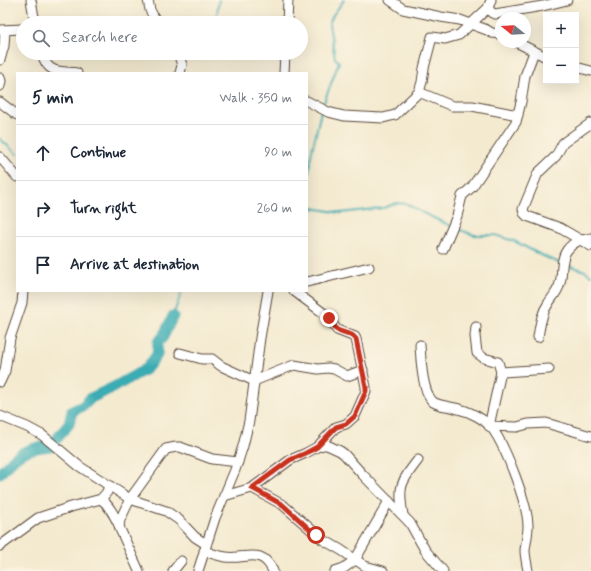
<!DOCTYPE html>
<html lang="en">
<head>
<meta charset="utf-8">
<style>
  :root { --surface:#fff; --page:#f2f2f3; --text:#1f2937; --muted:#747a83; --line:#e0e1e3 }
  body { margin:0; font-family:Mynerve,sans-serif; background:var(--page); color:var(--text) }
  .controls { position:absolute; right:12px; top:12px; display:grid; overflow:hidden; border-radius:0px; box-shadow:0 4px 16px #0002 }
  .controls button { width:36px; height:36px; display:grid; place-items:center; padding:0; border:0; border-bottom:1px solid var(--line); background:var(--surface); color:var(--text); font:20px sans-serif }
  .compass { position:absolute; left:495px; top:12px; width:36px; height:36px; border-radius:50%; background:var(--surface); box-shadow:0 4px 16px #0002; rotate:288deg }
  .stop { position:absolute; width:12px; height:12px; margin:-9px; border:3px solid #c8321e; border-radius:50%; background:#fff }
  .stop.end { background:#c8321e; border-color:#fff; box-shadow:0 1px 4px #0008 }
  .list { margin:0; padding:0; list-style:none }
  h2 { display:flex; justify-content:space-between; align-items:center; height:52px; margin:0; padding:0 16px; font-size:17px }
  h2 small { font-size:13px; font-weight:400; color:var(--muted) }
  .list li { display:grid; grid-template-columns:26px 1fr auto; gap:12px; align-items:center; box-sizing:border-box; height:56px; padding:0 16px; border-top:1px solid var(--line) }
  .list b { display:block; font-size:15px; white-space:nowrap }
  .list em { font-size:13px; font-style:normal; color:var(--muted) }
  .icon { flex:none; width:22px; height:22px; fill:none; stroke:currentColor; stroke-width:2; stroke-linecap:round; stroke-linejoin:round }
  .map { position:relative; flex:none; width:591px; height:571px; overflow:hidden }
  .search { position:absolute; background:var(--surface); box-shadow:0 4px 16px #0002; left:16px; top:16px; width:292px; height:44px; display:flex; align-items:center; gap:10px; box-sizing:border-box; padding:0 14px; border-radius:22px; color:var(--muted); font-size:15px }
  .panel { position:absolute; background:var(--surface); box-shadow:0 4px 16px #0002; left:16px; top:72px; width:292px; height:220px; border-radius:0px }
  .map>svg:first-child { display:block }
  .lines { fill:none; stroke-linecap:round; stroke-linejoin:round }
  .stream { stroke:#3aacb3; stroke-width:2 }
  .river { stroke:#3aacb3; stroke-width:11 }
  .minor-casing { stroke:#574739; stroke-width:11 }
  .minor { stroke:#fff; stroke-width:9 }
  .route { stroke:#c8321e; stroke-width:5 }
</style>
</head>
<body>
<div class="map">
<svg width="591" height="571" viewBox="0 0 591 571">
  <rect width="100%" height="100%" fill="#fcf5e5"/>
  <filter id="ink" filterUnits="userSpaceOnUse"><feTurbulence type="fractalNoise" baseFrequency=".025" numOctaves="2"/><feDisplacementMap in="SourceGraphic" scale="8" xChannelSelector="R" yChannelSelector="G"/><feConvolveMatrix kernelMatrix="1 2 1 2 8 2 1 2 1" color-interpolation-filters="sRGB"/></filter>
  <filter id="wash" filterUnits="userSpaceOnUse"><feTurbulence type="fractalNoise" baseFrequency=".012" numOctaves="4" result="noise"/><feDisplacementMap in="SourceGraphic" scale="16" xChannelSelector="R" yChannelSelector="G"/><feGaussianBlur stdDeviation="0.9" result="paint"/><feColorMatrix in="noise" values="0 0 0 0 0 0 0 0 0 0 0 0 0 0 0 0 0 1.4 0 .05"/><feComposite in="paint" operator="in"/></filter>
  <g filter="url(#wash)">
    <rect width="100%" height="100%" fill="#f4ead0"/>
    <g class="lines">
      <g class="stream">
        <path d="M216,20L219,0"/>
        <path d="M323,105L339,62L335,58L329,24L333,15L344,0"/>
        <path d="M0,139L17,154"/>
        <path d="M307,187L311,155L321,111"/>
        <path d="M307,207L341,213L383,208L397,203L407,204L421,212L451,226"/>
        <path d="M455,228L474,235H495L514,241L537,253L559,263"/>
        <path d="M565,264L585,271L591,275"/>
        <path d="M173,316L182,291"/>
      </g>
      <path class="river" d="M0,473C6,468 10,462 16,457C26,449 38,447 51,446L69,424L72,411L83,406L91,398L114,387L146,369L157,355L158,342L163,337L173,316"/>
    </g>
  </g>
  <g filter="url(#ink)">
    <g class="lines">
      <g class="minor-casing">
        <g id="minor">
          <path d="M31,0L35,23"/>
          <path d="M148,0L150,10L157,23"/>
          <path d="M390,0L403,9L441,17L460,20L487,30L492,33L501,34"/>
          <path d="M488,8L492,13L495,14L543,6L567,0"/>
          <path d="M287,23L288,0"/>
          <path d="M0,30L23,29"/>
          <path d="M516,42L546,57"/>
          <path d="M42,53C47,74 59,71 77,73"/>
          <path d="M178,53L182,65L180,73"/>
          <path d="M0,60L4,46L5,31"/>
          <path d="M576,67L591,71"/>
          <path d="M284,73L285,53"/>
          <path d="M0,78L1,81L0,86"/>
          <path d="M419,92L452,106H472L518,115"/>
          <path d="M307,101L328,112L344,116L383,118L395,115L419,92L422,82L424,68L432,37L445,39L459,35L488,8L491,0"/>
          <path d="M0,102L17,115"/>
          <path d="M591,123L563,143L556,156L538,173L523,209L524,213L527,216L560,228L591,246"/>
          <path d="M0,157L17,177"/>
          <path d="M443,249L457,216L462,196L472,187L516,122L521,102L525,76L534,52"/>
          <path d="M307,282L369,267"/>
          <path d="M294,291L326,315L337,330L355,337L356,339L366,387V391L355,416L346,424L336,427L317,447"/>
          <path d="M476,327L475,336L477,353L484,358L498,362L501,372L489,426L517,427L528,424L546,423L591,436"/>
          <path d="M538,337C540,326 541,314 548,304C552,297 558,292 560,283C563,273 560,259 567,250C574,241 580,240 591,238"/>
          <path d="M420,345C421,360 422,389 432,401C437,406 449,406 455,408C469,411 486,419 494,431C506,449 528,504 528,526C528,534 526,542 525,550C525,557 527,564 528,571"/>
          <path d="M180,353L202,359H212L221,366L254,381L294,365L318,369L328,368L334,369L347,376L363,370"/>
          <path d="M501,372L549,369"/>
          <path d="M0,382L5,371L10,338L22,303L23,291"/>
          <path d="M0,416L27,427L42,435L79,466L130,499L166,511L179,520L195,537L206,544"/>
          <path d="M252,488L283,505L322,539L341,550L365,566L383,571"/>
          <path d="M224,496L252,488L290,460L306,453L317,447L323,445H327L340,451L344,454L363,475L410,523L425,550L443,571"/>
          <path d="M101,499C109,505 114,515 119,525"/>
          <path d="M403,515C398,487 400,483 418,460"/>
          <path d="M0,546L38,518L71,507L101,499L107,492L109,485"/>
          <path d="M204,551C211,553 218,556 226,557C246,560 261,546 273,571"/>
          <path d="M139,571L120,529L119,525L120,520L130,499L166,449L176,447H180L212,459L238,462"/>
          <path d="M173,571L181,561"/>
          <path d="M198,571L215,518L235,470L243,446L249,421L260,338L268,291"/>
          <path d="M335,571L344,568L355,560L389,501"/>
        </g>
      </g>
      <use href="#minor" class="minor"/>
    </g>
  </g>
  <g class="lines" filter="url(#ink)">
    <path class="route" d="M316,535L283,505L252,488L290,460L306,453L317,447L336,427L346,424L355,416L366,391V387L356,339L352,335L337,330L329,318"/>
  </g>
</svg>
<div class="controls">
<button>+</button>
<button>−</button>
</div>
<svg class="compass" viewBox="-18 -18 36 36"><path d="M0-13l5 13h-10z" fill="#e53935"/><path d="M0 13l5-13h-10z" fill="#747a83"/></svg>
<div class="stop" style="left:316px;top:535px"></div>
<div class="stop end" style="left:329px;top:318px"></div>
<div class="search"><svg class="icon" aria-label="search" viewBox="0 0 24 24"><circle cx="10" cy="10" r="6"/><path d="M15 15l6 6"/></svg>Search here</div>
<section class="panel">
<h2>5 min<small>Walk · 350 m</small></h2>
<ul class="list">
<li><svg class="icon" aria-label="ahead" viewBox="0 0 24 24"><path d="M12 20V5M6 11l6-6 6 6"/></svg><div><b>Continue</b></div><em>90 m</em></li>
<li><svg class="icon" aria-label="right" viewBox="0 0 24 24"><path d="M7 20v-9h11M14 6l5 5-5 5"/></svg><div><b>Turn right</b></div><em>260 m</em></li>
<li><svg class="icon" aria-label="arrive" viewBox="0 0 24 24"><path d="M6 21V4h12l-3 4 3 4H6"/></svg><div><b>Arrive at destination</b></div></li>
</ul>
</section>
</div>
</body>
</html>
